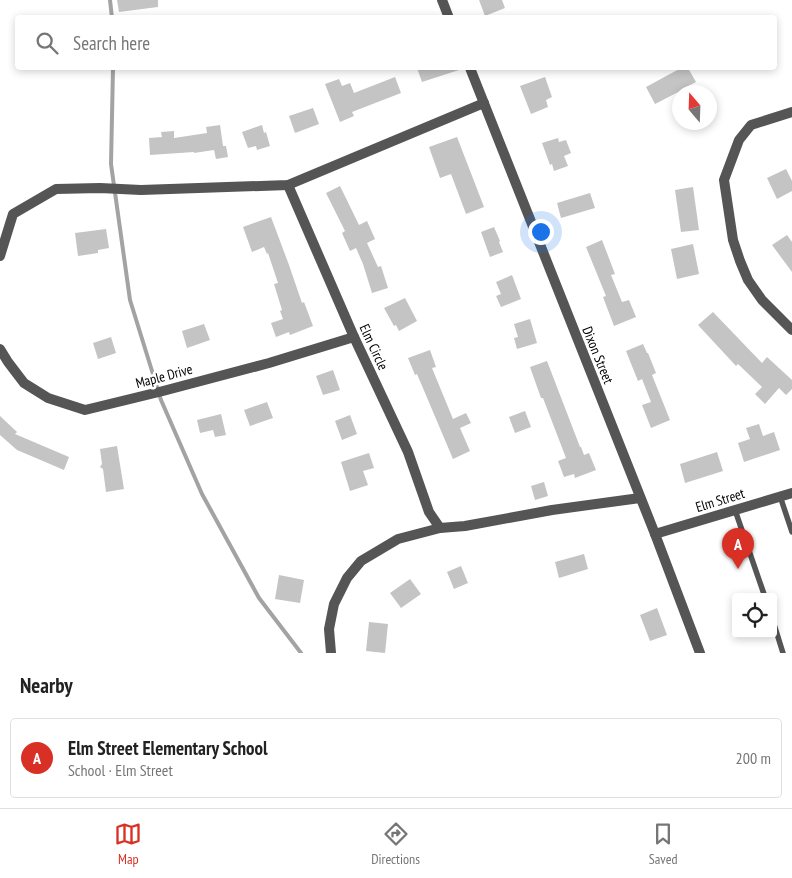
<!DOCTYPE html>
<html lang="en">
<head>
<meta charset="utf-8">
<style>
  :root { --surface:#fff; --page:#f2f2f2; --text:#222; --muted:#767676; --line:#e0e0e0; --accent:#d93025 }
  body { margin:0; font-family:"PT Sans Narrow",sans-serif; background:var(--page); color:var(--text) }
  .controls { position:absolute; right:15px; bottom:15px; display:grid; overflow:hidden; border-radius:5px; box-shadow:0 2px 8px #0003 }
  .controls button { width:45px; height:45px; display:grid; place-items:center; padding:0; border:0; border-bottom:1px solid var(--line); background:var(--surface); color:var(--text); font:25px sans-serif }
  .compass { position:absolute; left:672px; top:85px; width:45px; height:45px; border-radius:50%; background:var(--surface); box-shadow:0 2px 8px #0003; rotate:341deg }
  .you { position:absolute; left:540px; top:231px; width:18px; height:18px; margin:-12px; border:4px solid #fff; border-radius:50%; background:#1a73e8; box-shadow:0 0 0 8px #1a73e833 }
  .badge { display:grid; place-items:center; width:32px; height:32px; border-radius:50%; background:var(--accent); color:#fff; font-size:16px; font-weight:700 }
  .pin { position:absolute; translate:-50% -41px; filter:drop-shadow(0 1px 2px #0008) }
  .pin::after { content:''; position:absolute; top:26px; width:18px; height:15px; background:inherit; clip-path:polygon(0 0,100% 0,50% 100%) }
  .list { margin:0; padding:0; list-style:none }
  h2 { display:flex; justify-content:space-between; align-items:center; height:65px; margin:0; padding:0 20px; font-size:21px }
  h2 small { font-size:16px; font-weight:400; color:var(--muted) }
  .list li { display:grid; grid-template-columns:32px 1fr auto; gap:15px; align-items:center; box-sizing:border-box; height:80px; margin:0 10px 10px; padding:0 10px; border:1px solid var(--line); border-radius:5px }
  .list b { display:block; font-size:19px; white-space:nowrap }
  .list p { margin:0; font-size:16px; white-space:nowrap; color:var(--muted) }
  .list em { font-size:16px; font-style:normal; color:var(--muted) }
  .icon { flex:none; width:28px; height:28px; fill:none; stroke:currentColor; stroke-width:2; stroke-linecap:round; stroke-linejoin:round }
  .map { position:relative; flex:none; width:792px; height:653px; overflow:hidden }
  .search { position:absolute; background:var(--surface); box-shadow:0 2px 8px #0003; left:15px; right:15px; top:15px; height:55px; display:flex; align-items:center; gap:12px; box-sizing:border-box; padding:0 18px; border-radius:5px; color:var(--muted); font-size:19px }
  .sheet { height:155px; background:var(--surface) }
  nav { display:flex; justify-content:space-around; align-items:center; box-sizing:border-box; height:70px; border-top:1px solid var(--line); background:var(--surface); font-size:14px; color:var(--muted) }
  nav a { display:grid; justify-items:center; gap:2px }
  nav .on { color:var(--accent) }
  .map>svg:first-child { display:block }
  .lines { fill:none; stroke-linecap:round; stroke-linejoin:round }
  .stream { stroke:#a3a3a3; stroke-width:4 }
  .building { fill:#c4c4c4 }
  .service { stroke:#555; stroke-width:5.5 }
  .minor { stroke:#555; stroke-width:10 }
  .labels { text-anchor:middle; stroke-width:5; stroke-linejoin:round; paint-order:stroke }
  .street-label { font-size:14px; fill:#000; stroke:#fff }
</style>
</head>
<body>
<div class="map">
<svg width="792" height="653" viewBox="0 0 792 653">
  <rect width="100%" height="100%" fill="#fff"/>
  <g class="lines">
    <g class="stream">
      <path d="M110,0L112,18"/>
      <path d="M113,68L111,164L130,300L161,400L202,494L259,598L301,653"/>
    </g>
  </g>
  <g class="building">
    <path d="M117,0H158V7L119,12Z"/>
    <path d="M479,0H502L505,8L485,16Z"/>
    <path d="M417,68H459V70L422,82Z"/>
    <path d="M681,68H688L696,82L688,86V87L655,104L646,87Z"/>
    <path d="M395,77L401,93L352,112L354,116L340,122L325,84L339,79L342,86L350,83L354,93Z"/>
    <path d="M545,77L552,97L546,100L548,107L531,114L520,86Z"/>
    <path d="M313,108L319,124L295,133L289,116Z"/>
    <path d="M220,125L223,146H226L228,157L216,159L214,150L194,153V152L150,155L149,138L162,137L161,132L174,131V138L207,133L206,127Z"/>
    <path d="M262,125L264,133L266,132L270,146L257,150L256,146L248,148L242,132Z"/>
    <path d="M457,137L484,207L466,214L451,174L440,178L429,147Z"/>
    <path d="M558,138L559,142L566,140L571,153L564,156L568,166L554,171L552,164L550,165L542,143Z"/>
    <path d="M786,169L792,181V191L777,199L767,178Z"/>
    <path d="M340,186L359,225L367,221L375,239L367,243L378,267L381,266L388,288L372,293L363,264L356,248L350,251L342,233L345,231L326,193Z"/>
    <path d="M693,187L699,230L681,232L675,190Z"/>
    <path d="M590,193L595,208L561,218L557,203Z"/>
    <path d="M271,217L289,265L302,303L304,302L313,326L290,335L289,332L276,337L271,323L283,319L280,311L282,310L274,284L278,283L268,253L267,254L264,247L252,252L243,227Z"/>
    <path d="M494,227L500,241L499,242L503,252L490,257L481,232Z"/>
    <path d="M106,229L109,248L98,250V253L78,256L75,233Z"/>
    <path d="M787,235L792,242V272L772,245Z"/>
    <path d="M602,240L615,274L611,275L622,302L629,300L636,317L614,326L603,297L606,296L586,247Z"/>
    <path d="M693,244L699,274L677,279L671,249Z"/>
    <path d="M512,275L521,299L501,307L496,296L501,294L496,282Z"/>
    <path d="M405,298L417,321L399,331L396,325L394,326L384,308Z"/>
    <path d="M713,312L762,363L767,357L792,380V389L786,395L779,388L765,404L755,394L762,387L738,364L736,366L698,325Z"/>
    <path d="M530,319L537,343L517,349L514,338L518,337L514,324Z"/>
    <path d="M204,324L210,340L187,348L182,331Z"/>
    <path d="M111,337L116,353L98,359L93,343Z"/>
    <path d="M643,344L647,353H648L656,373L652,375L670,420L651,428L642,405L651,402L642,379L638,381L626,351Z"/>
    <path d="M430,350L436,367L432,368L453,419L466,413L471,423L460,428L470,451L453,459L417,374L415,375L408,358Z"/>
    <path d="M547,361L580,447H581L584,455L589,453L596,470L575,478L574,474L564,477L558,461L566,458L543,398H541L530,367Z"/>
    <path d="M333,370L340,390L323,395L316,376Z"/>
    <path d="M267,402L273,418L250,426L244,410Z"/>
    <path d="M525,411L531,427L515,433L509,417Z"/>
    <path d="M221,414L226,435L215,437L213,430L200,433L197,420Z"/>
    <path d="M350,415L357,434L342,440L335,421Z"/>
    <path d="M0,416L17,432L15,434L69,457L64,470L17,450L0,435Z"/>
    <path d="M759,424L763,436L774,432L780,450L744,462L738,443L750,439L746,428Z"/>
    <path d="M117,446L124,489L106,492L103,469L100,467L102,464L100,449Z"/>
    <path d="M717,452L723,471L685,483L680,464Z"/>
    <path d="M369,453L374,468L363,471L368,485L350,491L341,462Z"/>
    <path d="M544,482L548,496L535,500L531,486Z"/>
    <path d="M584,554L588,569L559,578L555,562Z"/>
    <path d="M461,566L468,583L454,589L447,572Z"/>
    <path d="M279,575L304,580L300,603L275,599Z"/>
    <path d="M410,579L421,594L401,608L390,593Z"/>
    <path d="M657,608L667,635L650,641L640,615Z"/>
    <path d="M369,622L388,624L385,653L366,651Z"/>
  </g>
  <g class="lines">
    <g class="service">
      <path d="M780,496L792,532"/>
      <path d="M735,510L765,597"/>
      <path d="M773,621L783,653"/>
    </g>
    <g class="minor">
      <path d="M442,0L449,18"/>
      <path d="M470,68L655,534L700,653"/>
      <path d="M792,112L751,125L739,140L724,180L733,240L740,261L748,280L762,300L792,330"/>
      <path d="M288,185L354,337L408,452L429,512L440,528L465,526L552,510L640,498"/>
      <path d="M0,256L13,214L56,189L100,188L141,190L288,185L484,103"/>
      <path d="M0,349L8,362L24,383L48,398L85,410L163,391L269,363L354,337"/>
      <path d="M655,534L792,493"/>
      <path d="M331,653L329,629L334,604L347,578L361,561L398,539L440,528"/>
    </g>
  </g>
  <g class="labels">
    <g class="street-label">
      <text transform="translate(374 347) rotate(65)" y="5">Elm Circle</text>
      <text transform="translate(598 355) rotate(68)" y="5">Dixon Street</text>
      <text transform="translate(164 376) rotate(-15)" y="5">Maple Drive</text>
      <text transform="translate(720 500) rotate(-17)" y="5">Elm Street</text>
    </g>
  </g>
</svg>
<div class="controls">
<button><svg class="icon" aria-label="locate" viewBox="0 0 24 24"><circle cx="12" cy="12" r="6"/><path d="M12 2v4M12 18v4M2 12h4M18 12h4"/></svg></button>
</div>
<svg class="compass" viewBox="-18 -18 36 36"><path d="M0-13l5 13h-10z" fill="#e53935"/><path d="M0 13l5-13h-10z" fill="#767676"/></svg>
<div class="you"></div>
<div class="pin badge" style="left:738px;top:569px">A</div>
<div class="search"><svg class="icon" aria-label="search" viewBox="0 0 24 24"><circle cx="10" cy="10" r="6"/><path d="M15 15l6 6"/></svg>Search here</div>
</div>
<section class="sheet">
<h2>Nearby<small></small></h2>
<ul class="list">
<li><span class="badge">A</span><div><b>Elm Street Elementary School</b><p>School · Elm Street</p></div><em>200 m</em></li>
</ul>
</section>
<nav>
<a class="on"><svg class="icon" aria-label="map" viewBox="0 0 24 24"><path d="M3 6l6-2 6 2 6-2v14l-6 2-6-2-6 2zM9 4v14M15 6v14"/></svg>Map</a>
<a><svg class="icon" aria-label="directions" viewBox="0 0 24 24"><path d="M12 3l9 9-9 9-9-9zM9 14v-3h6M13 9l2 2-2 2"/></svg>Directions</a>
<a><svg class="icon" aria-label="saved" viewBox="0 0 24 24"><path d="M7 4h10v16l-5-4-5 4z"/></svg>Saved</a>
</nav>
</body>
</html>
